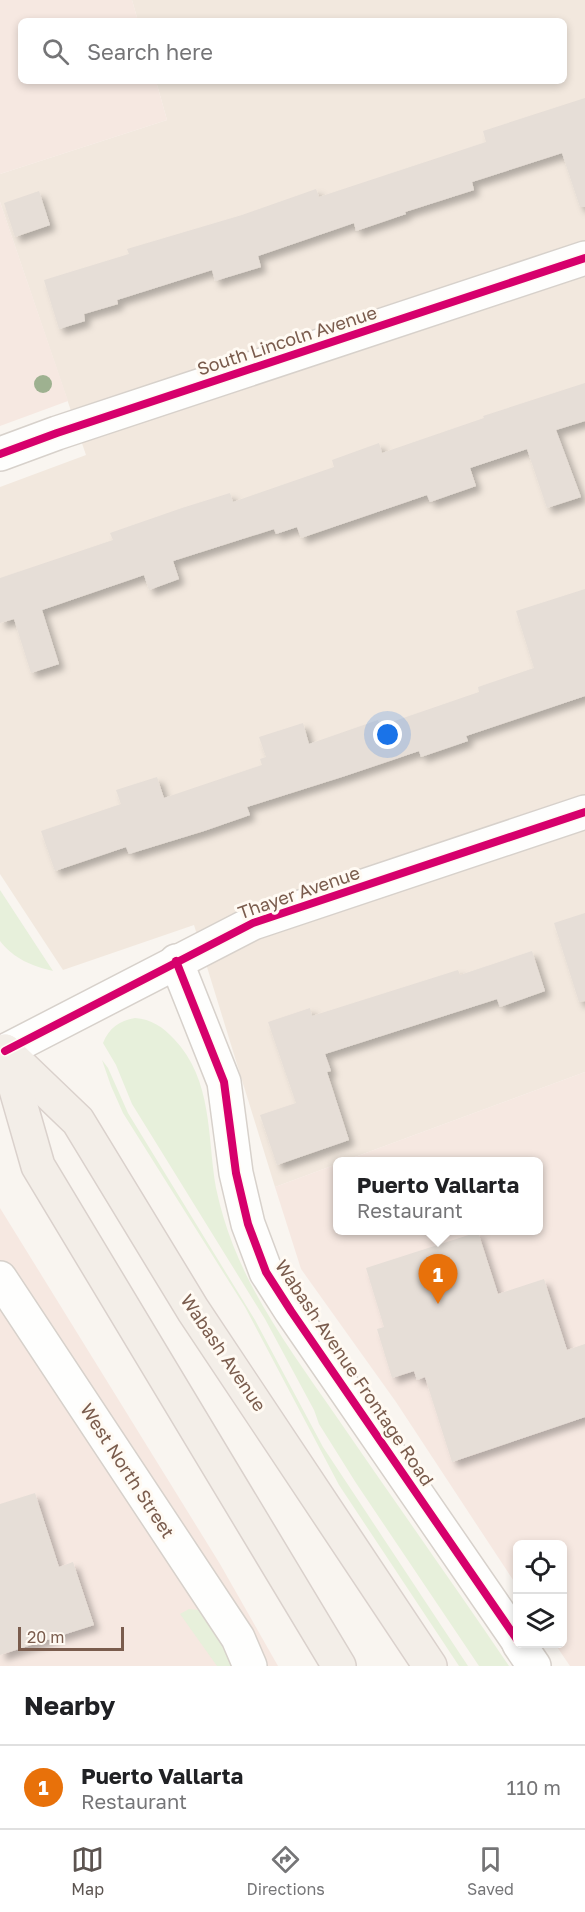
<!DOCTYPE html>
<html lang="en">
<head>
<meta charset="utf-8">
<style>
  :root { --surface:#fff; --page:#f2f2f2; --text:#202124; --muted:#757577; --line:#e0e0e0; --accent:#5c5450 }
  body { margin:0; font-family:"Golos Text",sans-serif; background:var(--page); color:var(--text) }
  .controls { position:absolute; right:18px; bottom:18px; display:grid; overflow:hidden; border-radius:9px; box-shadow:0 3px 9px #0003 }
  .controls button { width:54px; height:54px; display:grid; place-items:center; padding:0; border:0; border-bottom:2px solid var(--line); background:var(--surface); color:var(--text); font:30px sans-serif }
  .scale { position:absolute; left:18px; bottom:15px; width:106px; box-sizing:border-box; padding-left:6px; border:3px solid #7a5c4d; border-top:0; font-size:16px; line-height:21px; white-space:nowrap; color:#7a5c4d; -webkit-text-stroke:4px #fffaf3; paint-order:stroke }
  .you { position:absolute; left:388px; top:735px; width:21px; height:21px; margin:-15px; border:4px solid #fff; border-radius:50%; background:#1a73e8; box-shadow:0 0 0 9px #1a73e833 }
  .badge { display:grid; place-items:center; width:39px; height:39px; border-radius:50%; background:var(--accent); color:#fff; font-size:20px; font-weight:700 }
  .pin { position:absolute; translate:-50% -50px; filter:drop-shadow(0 2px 3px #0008) }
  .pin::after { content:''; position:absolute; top:32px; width:21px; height:18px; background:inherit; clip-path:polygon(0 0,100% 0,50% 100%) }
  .popup { position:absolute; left:333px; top:1157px; width:210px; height:78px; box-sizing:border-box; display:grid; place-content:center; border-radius:9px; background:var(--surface); filter:drop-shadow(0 2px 4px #0005); font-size:20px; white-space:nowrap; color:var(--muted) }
  .popup b { font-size:22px; color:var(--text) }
  .popup::after { content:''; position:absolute; left:50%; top:100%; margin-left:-12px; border:12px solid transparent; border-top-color:var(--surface) }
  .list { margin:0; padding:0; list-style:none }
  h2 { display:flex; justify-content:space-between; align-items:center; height:78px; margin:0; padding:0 24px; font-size:26px }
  h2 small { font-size:20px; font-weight:400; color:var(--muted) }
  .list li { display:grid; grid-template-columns:39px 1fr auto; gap:18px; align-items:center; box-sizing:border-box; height:84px; padding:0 24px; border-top:2px solid var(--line) }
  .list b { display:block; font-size:22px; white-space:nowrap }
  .list p { margin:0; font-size:20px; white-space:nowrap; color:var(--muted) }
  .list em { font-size:20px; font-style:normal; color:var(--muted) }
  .icon { flex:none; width:33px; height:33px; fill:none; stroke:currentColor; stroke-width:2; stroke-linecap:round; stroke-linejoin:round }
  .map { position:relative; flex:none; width:585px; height:1666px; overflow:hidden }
  .search { position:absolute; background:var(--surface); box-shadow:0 3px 9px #0003; left:18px; right:18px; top:18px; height:66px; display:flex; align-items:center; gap:15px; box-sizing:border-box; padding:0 21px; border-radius:9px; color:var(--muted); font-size:22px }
  .sheet { height:162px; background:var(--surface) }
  nav { display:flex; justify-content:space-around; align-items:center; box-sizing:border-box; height:84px; border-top:2px solid var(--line); background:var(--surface); font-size:16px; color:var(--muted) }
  nav a { display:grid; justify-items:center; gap:3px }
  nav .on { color:var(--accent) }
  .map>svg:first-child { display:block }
  .residential { fill:#f2e8de }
  .commercial { fill:#f6e8e1 }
  .green { fill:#e7f0db }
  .building { fill:#e6ded7; filter:url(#shadow) }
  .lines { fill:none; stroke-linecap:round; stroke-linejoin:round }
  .minor-casing { stroke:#d7d1cb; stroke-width:36 }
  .primary-casing { stroke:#dad1cc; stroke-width:36 }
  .minor { stroke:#fefefd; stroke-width:33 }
  .primary { stroke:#f3eee8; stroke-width:33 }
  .cycleway-casing { stroke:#fffaf3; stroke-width:11 }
  .cycleway { stroke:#d6006c; stroke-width:8 }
  .tree { fill:#9eb190 }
  .labels { text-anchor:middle; stroke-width:6; stroke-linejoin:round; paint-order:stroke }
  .street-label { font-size:18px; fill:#7a5c4d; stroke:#fffaf3 }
</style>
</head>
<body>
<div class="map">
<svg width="585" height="1666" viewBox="0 0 585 1666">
  <defs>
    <filter id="shadow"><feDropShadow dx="5.5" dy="5.5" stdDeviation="3" flood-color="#0004"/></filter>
  </defs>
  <rect width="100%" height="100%" fill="#f9f5f0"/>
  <path class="residential" d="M132,0H585V1072L344,1161L338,1162L337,1164L275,1187L194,925L63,970L0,874V487L86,455L0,202V174L167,120L156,81H564V21H138Z"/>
  <g class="commercial">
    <path d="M0,0H132L138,21H21V81H156L167,120L0,174Z"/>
    <path d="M0,202L68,401L0,426Z"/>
    <path d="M585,1072V1666H570L555,1644H562V1544H518L517,1586L396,1402L301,1269L275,1187L337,1164L338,1230H538V1162L344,1161Z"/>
    <path d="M0,1208L220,1564L278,1666H0Z"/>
  </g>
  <g class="green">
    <path d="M0,890L53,971C32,966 14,959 0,941Z"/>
    <path d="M135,1018C151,1019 163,1027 174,1039C213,1080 207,1136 216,1188C220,1207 226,1227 233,1245C257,1306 298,1361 336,1416C393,1499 452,1582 509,1666H479L356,1483L319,1424L314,1410L265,1319L132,1104L116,1065L103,1043C109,1028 119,1021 135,1018Z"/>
    <path d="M102,1060L108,1068L128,1113L255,1320L323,1447L468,1666H459L339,1485L245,1307L123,1113L111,1086Z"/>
    <path d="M189,1609L200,1610L207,1615L235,1666H217L180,1614Z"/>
  </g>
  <g class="building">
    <path d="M585,98V207H580L562,153L472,182L474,190L405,212L406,214L356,231L354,223L258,256L261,267L215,281L212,270L117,300L118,304L84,314L85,321L59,329L44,280L129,254L127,249L242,215L316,189L319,197L486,142L483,131Z"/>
    <path d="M39,191L50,225L15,237L4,203Z"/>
    <path d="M585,383V421L556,430L581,497L547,508L527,449L470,468L476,486L430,502L427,495L301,538L297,527L276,534L274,529L173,561L179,579L149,590L144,575L42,610L59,664L31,673L14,619L0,623V578L113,540L110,533L182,508L230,493L233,502L334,467L332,460L379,443L382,453L484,418L483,416Z"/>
    <path d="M585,589V696L466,736L468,741L421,757L419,751L345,776L247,807L250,815L204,831L129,854L126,847L55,871L41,831L121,804L116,790L157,777L164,798L262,765L260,759L266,757L259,737L303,723L309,744L378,720L380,726L479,692L478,687L534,668L516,611Z"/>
    <path d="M585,913V1001L579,1002L554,923Z"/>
    <path d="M532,951L545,991L500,1007L497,999L325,1054L331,1071L327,1072L349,1140L277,1165L260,1115L296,1103L268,1022L310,1008L312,1016L458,970L460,975Z"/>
    <path d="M478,1232L498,1294L544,1279L567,1350L585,1344V1417L452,1462L425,1377L417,1380L414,1371L392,1378L377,1329L384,1327L366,1268Z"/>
    <path d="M35,1493L59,1567L73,1562L94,1625L0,1655V1504Z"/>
  </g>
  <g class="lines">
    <g class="minor-casing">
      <g id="minor">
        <path d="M0,454L57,433L585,258"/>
        <path d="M176,961L224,1082L236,1173L248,1224L266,1272L291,1311L518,1641"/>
        <path d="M5,1051L253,923L585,812"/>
        <path d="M0,1278L238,1638L250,1666"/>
        <path d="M519,1644L534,1666"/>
      </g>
    </g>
    <g class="primary-casing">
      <g id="primary">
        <path d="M5,1051L78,1121L193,1310L430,1666"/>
        <path d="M5,1051L38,1166L339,1666"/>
      </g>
    </g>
    <use href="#minor" class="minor"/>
    <use href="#primary" class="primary"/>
    <g class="cycleway-casing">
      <g id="cycleway">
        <path d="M0,454L57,433L585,258"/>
        <path d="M176,961L224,1082L236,1173L248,1224L266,1272L291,1311L518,1641"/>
        <path d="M5,1051L253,923L585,812"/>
      </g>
    </g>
    <use href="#cycleway" class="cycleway"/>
  </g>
  <circle class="tree" cx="43" cy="384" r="9"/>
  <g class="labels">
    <g class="street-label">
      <text transform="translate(287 341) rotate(-18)" y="6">South Lincoln Avenue</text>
      <text transform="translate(299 893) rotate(-19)" y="6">Thayer Avenue</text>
      <text transform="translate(223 1353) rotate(56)" y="6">Wabash Avenue</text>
      <text transform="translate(354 1373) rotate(56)" y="6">Wabash Avenue Frontage Road</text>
      <text transform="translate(127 1471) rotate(57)" y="6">West North Street</text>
    </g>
  </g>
</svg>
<div class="controls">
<button><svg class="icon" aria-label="locate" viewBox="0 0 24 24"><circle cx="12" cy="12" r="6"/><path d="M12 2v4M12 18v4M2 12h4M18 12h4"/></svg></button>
<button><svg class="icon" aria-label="layers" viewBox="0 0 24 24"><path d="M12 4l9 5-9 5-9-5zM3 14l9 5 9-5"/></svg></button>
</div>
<div class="scale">20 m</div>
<div class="you"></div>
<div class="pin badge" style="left:438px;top:1304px;background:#e8710a">1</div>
<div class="popup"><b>Puerto Vallarta</b>Restaurant</div>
<div class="search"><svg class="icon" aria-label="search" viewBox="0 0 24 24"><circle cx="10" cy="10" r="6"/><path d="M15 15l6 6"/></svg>Search here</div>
</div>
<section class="sheet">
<h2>Nearby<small></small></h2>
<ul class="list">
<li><span class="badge" style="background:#e8710a">1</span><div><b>Puerto Vallarta</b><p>Restaurant</p></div><em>110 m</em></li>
</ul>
</section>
<nav>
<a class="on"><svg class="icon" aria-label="map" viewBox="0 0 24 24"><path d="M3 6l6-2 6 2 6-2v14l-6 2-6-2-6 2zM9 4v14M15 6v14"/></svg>Map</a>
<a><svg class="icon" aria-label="directions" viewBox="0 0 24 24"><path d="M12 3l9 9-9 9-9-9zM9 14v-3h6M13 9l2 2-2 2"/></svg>Directions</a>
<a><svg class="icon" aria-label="saved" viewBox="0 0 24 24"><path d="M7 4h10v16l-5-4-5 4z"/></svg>Saved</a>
</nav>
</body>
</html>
